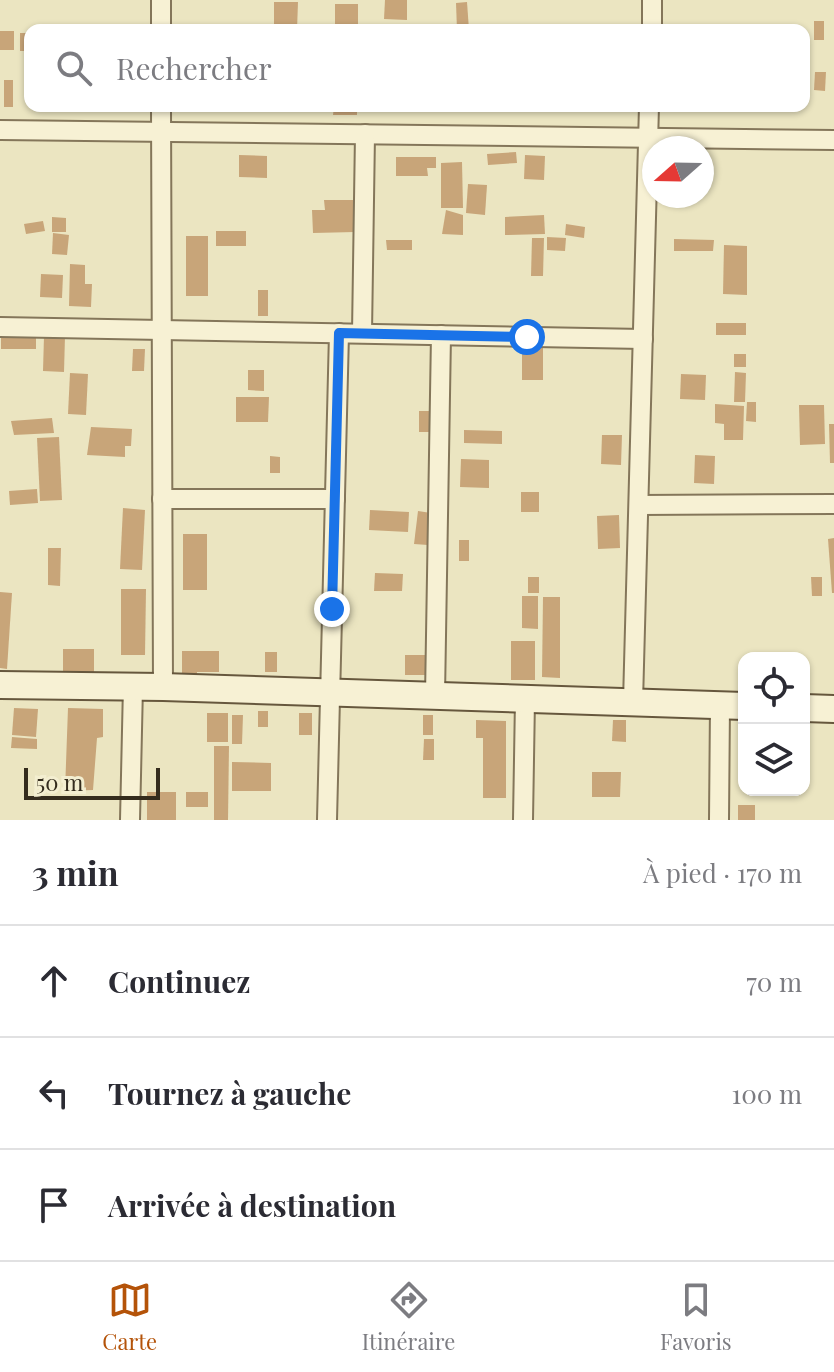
<!DOCTYPE html>
<html lang="fr">
<head>
<meta charset="utf-8">
<style>
  :root { --surface:#fff; --page:#f2f2f3; --text:#2b2b33; --muted:#7c7c81; --line:#e1e1e2; --accent:#b45309 }
  body { margin:0; font-family:"Playfair Display",serif; background:var(--page); color:var(--text) }
  .controls { position:absolute; right:24px; bottom:24px; display:grid; overflow:hidden; border-radius:16px; box-shadow:0 2px 6px #0004 }
  .controls button { width:72px; height:72px; display:grid; place-items:center; padding:0; border:0; border-bottom:2px solid var(--line); background:var(--surface); color:var(--text); font:40px sans-serif }
  .compass { position:absolute; left:642px; top:136px; width:72px; height:72px; border-radius:50%; background:var(--surface); box-shadow:0 2px 6px #0004; rotate:250deg }
  .scale { position:absolute; left:24px; bottom:20px; width:136px; box-sizing:border-box; padding-left:8px; border:4px solid #342c1d; border-top:0; font-size:22px; line-height:28px; white-space:nowrap; color:#342c1d; -webkit-text-stroke:6px #f3eed0; paint-order:stroke }
  .stop { position:absolute; width:24px; height:24px; margin:-18px; border:6px solid #1a73e8; border-radius:50%; background:#fff }
  .stop.end { background:#1a73e8; border-color:#fff; box-shadow:0 2px 8px #0008 }
  .list { margin:0; padding:0; list-style:none }
  h2 { display:flex; justify-content:space-between; align-items:center; height:104px; margin:0; padding:0 32px; font-size:34px }
  h2 small { font-size:26px; font-weight:400; color:var(--muted) }
  .list li { display:grid; grid-template-columns:52px 1fr auto; gap:24px; align-items:center; box-sizing:border-box; height:112px; padding:0 32px; border-top:2px solid var(--line) }
  .list b { display:block; font-size:30px; white-space:nowrap }
  .list em { font-size:26px; font-style:normal; color:var(--muted) }
  .icon { flex:none; width:44px; height:44px; fill:none; stroke:currentColor; stroke-width:2; stroke-linecap:round; stroke-linejoin:round }
  .map { position:relative; flex:none; width:834px; height:820px; overflow:hidden }
  .search { position:absolute; background:var(--surface); box-shadow:0 2px 6px #0004; left:24px; right:24px; top:24px; height:88px; display:flex; align-items:center; gap:20px; box-sizing:border-box; padding:0 28px; border-radius:16px; color:var(--muted); font-size:30px }
  .sheet { height:440px; background:var(--surface) }
  nav { display:flex; justify-content:space-around; align-items:center; box-sizing:border-box; height:112px; border-top:2px solid var(--line); background:var(--surface); font-size:22px; color:var(--muted) }
  nav a { display:grid; justify-items:center; gap:4px }
  nav .on { color:var(--accent) }
  .map>svg:first-child { display:block }
  .building { fill:#c8a579 }
  .lines { fill:none; stroke-linecap:round; stroke-linejoin:round }
  .street-casing { stroke:#84765a; stroke-width:22 }
  .secondary-casing { stroke:#66573d; stroke-width:30 }
  .street { stroke:#f7f1d4; stroke-width:18 }
  .secondary { stroke:#f7f1d4; stroke-width:26 }
  .route { stroke:#1a73e8; stroke-width:10 }
</style>
</head>
<body>
<div class="map">
<svg width="834" height="820" viewBox="0 0 834 820">
  <rect width="100%" height="100%" fill="#ebe5c1"/>
  <g class="building">
    <path d="M385,0H407V20L384,19Z"/>
    <path d="M274,2H298L297,30H274Z"/>
    <path d="M467,2L469,30H457L456,3Z"/>
    <rect x="335" y="4" width="23" height="26"/>
    <rect x="814" y="21" width="10" height="19"/>
    <rect x="0" y="31" width="14" height="19"/>
    <rect x="20" y="33" width="10" height="18"/>
    <path d="M815,72H826L825,91L814,90Z"/>
    <rect x="4" y="80" width="9" height="27"/>
    <path d="M334,106H357V115H333Z"/>
    <path d="M516,152L517,163L488,165L487,154Z"/>
    <path d="M239,155L267,156V178L239,177Z"/>
    <path d="M525,155L545,156L544,180L524,179Z"/>
    <path d="M396,157H436V168H427L428,176H396Z"/>
    <path d="M462,162L463,208H441V163Z"/>
    <path d="M468,184L487,185L485,215L466,213Z"/>
    <path d="M324,200H354L355,232L313,233L312,210H325Z"/>
    <path d="M446,210L463,215V235L442,234Z"/>
    <path d="M544,215L545,234L505,235V217Z"/>
    <path d="M52,217L66,218V232H52Z"/>
    <path d="M43,221L45,231L26,234L24,224Z"/>
    <path d="M566,224L585,227L584,238L565,235Z"/>
    <rect x="216" y="231" width="30" height="15"/>
    <path d="M53,233L69,235L67,255L52,254Z"/>
    <rect x="186" y="236" width="22" height="60"/>
    <path d="M547,237L566,238L565,251L547,250Z"/>
    <path d="M532,238H544L543,276H531Z"/>
    <path d="M674,239L714,240L713,251H674Z"/>
    <path d="M386,240H412V250H387Z"/>
    <path d="M724,245L747,246V295L723,294Z"/>
    <path d="M70,264L85,265V284H92L91,307L69,306Z"/>
    <path d="M41,274L63,275L62,298L40,297Z"/>
    <rect x="258" y="290" width="10" height="26"/>
    <rect x="716" y="323" width="30" height="12"/>
    <path d="M36,335V349H1V336Z"/>
    <path d="M44,336H65L64,372L43,371Z"/>
    <rect x="522" y="348" width="21" height="32"/>
    <path d="M133,349H145L144,371H132Z"/>
    <rect x="734" y="354" width="12" height="13"/>
    <path d="M248,370H264V391L248,390Z"/>
    <path d="M735,372L746,373L745,402H734Z"/>
    <path d="M70,373L88,374L86,415L68,414Z"/>
    <path d="M681,374L706,375L705,400L680,399Z"/>
    <path d="M236,397H269L268,422H236Z"/>
    <path d="M747,402H756V422L746,421Z"/>
    <path d="M715,404L744,406L743,440H724V424L715,423Z"/>
    <path d="M799,405H824L825,444L800,445Z"/>
    <rect x="419" y="411" width="12" height="21"/>
    <path d="M52,418L54,433L14,435L11,421Z"/>
    <path d="M829,424H834V463H830Z"/>
    <path d="M91,427L132,429L131,446H125V457L87,455Z"/>
    <path d="M464,430L502,431V444L464,443Z"/>
    <path d="M602,435H622L621,465L601,464Z"/>
    <path d="M59,437L62,500L40,501L37,438Z"/>
    <path d="M695,455L715,456L714,484L694,483Z"/>
    <path d="M270,456L280,457V473H270Z"/>
    <path d="M461,459L489,460V488L460,487Z"/>
    <path d="M37,489L38,503L10,505L9,491Z"/>
    <rect x="521" y="492" width="18" height="20"/>
    <path d="M123,508L145,510L142,570L120,569Z"/>
    <path d="M370,510L409,512L408,532L369,530Z"/>
    <path d="M418,511L431,513L428,545L414,544Z"/>
    <path d="M619,515L620,548L598,549L597,516Z"/>
    <rect x="183" y="534" width="24" height="56"/>
    <path d="M834,538V593H832L828,539Z"/>
    <rect x="459" y="540" width="10" height="21"/>
    <path d="M48,548H61L60,586L48,585Z"/>
    <path d="M375,573L403,574L402,591H374Z"/>
    <rect x="528" y="577" width="11" height="16"/>
    <path d="M811,577H822V596H812Z"/>
    <path d="M121,589H146L145,655H121Z"/>
    <path d="M0,592L12,593L7,669L0,668Z"/>
    <path d="M522,596H538V629L522,628Z"/>
    <path d="M543,597H560V678L542,677Z"/>
    <rect x="511" y="641" width="24" height="39"/>
    <rect x="63" y="649" width="31" height="23"/>
    <path d="M182,651H219V672H197V682H182Z"/>
    <rect x="265" y="652" width="12" height="20"/>
    <rect x="405" y="655" width="23" height="20"/>
    <path d="M14,708L38,709L36,737L12,735Z"/>
    <path d="M68,708L103,709V737L97,738L93,790L65,791Z"/>
    <rect x="258" y="711" width="10" height="16"/>
    <rect x="207" y="713" width="21" height="29"/>
    <rect x="299" y="713" width="13" height="22"/>
    <path d="M232,715H243L242,744H232Z"/>
    <rect x="423" y="715" width="10" height="20"/>
    <path d="M476,720L506,721V798H483V738H476Z"/>
    <path d="M613,720H626V742L612,741Z"/>
    <path d="M12,737L37,739V749L11,748Z"/>
    <path d="M424,739H434V760H423Z"/>
    <path d="M214,746H229L228,820H214Z"/>
    <path d="M232,762L271,763V791H232Z"/>
    <path d="M592,772H621L620,797H592Z"/>
    <rect x="147" y="792" width="29" height="28"/>
    <rect x="186" y="792" width="22" height="15"/>
    <rect x="738" y="805" width="17" height="15"/>
  </g>
  <g class="lines">
    <g class="street-casing">
      <g id="street">
        <path d="M161,0V30"/>
        <path d="M652,30V0"/>
        <path d="M161,106L163,687"/>
        <path d="M0,130L834,140"/>
        <path d="M0,327L643,339"/>
        <path d="M362,333L365,134"/>
        <path d="M162,499H335"/>
        <path d="M639,505L834,504"/>
        <path d="M435,696L441,335"/>
        <path d="M633,702L649,106"/>
        <path d="M130,820L133,686"/>
        <path d="M327,820L339,333"/>
        <path d="M523,820L525,699"/>
        <path d="M719,820L720,705"/>
      </g>
    </g>
    <g class="secondary-casing">
      <g id="secondary">
        <path d="M0,685L163,687L744,706"/>
        <path d="M804,708L834,709"/>
      </g>
    </g>
    <use href="#street" class="street"/>
    <use href="#secondary" class="secondary"/>
  </g>
  <g class="lines">
    <path class="route" d="M332,609L339,333L527,337"/>
  </g>
</svg>
<div class="controls">
<button><svg class="icon" aria-label="locate" viewBox="0 0 24 24"><circle cx="12" cy="12" r="6"/><path d="M12 2v4M12 18v4M2 12h4M18 12h4"/></svg></button>
<button><svg class="icon" aria-label="layers" viewBox="0 0 24 24"><path d="M12 4l9 5-9 5-9-5zM3 14l9 5 9-5"/></svg></button>
</div>
<svg class="compass" viewBox="-18 -18 36 36"><path d="M0-13l5 13h-10z" fill="#e53935"/><path d="M0 13l5-13h-10z" fill="#7c7c81"/></svg>
<div class="scale">50 m</div>
<div class="stop" style="left:527px;top:337px"></div>
<div class="stop end" style="left:332px;top:609px"></div>
<div class="search"><svg class="icon" aria-label="search" viewBox="0 0 24 24"><circle cx="10" cy="10" r="6"/><path d="M15 15l6 6"/></svg>Rechercher</div>
</div>
<section class="sheet">
<h2>3 min<small>À pied · 170 m</small></h2>
<ul class="list">
<li><svg class="icon" aria-label="ahead" viewBox="0 0 24 24"><path d="M12 20V5M6 11l6-6 6 6"/></svg><div><b>Continuez</b></div><em>70 m</em></li>
<li><svg class="icon" aria-label="left" viewBox="0 0 24 24"><path d="M17 20v-9H6M10 6l-5 5 5 5"/></svg><div><b>Tournez à gauche</b></div><em>100 m</em></li>
<li><svg class="icon" aria-label="arrive" viewBox="0 0 24 24"><path d="M6 21V4h12l-3 4 3 4H6"/></svg><div><b>Arrivée à destination</b></div></li>
</ul>
</section>
<nav>
<a class="on"><svg class="icon" aria-label="map" viewBox="0 0 24 24"><path d="M3 6l6-2 6 2 6-2v14l-6 2-6-2-6 2zM9 4v14M15 6v14"/></svg>Carte</a>
<a><svg class="icon" aria-label="directions" viewBox="0 0 24 24"><path d="M12 3l9 9-9 9-9-9zM9 14v-3h6M13 9l2 2-2 2"/></svg>Itinéraire</a>
<a><svg class="icon" aria-label="saved" viewBox="0 0 24 24"><path d="M7 4h10v16l-5-4-5 4z"/></svg>Favoris</a>
</nav>
</body>
</html>
